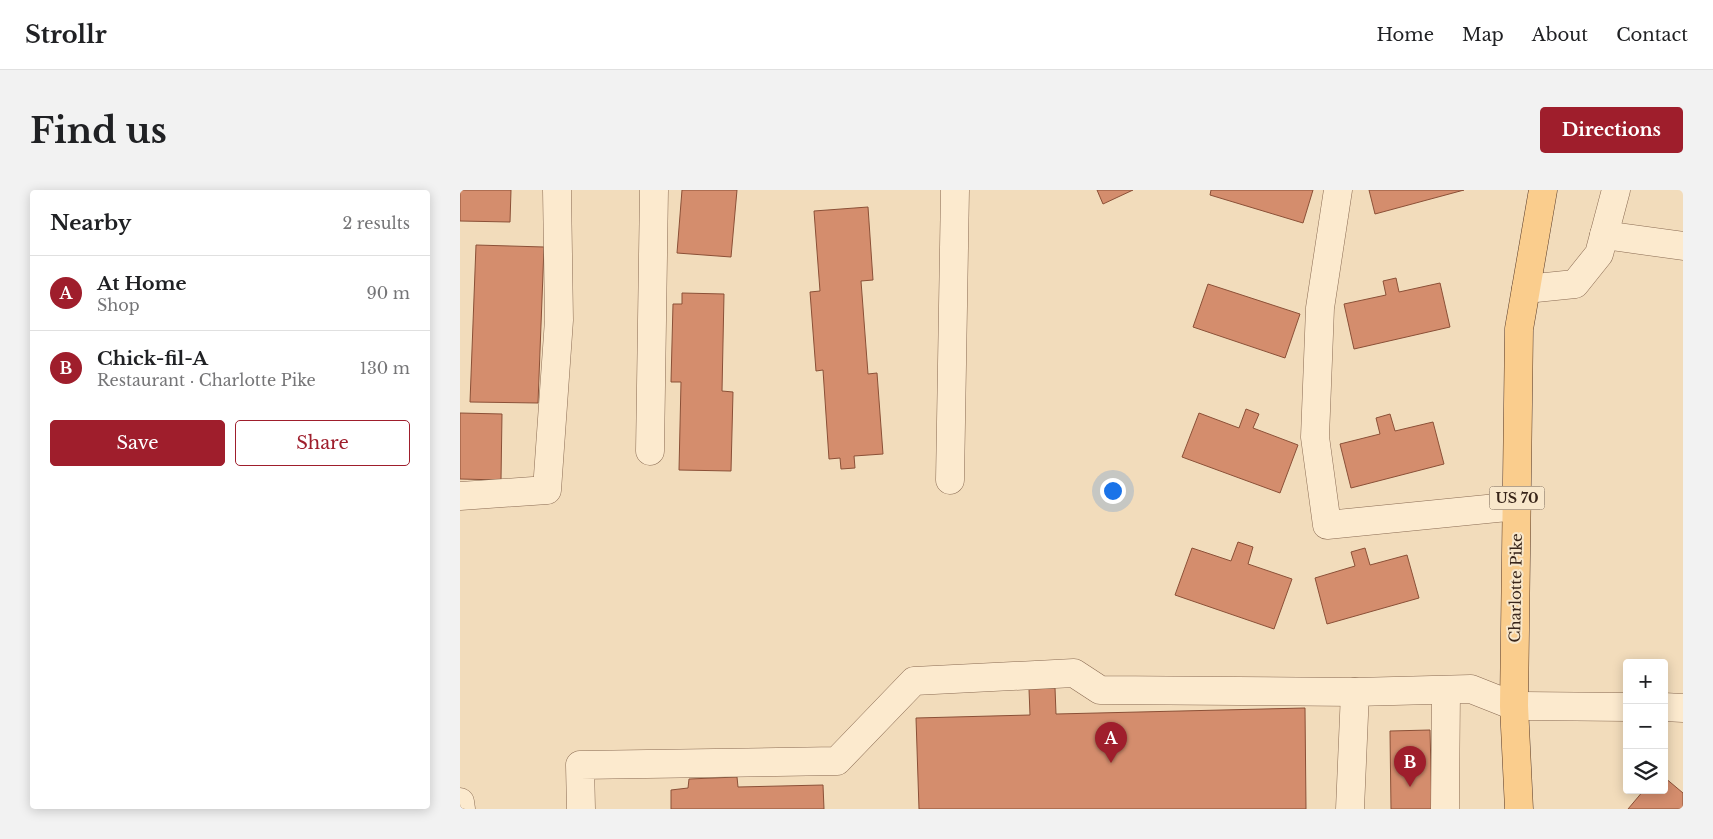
<!DOCTYPE html>
<html lang="en">
<head>
<meta charset="utf-8">
<style>
  :root { --surface:#fff; --page:#f2f2f2; --text:#202124; --muted:#757577; --line:#e0e0e0; --accent:#9f1e2c }
  body { margin:0; font-family:"Libre Baskerville",serif; background:var(--page); color:var(--text) }
  .controls { position:absolute; right:15px; bottom:15px; display:grid; overflow:hidden; border-radius:5px; box-shadow:0 2px 12px #0003 }
  .controls button { width:45px; height:45px; display:grid; place-items:center; padding:0; border:0; border-bottom:1px solid var(--line); background:var(--surface); color:var(--text); font:25px sans-serif }
  .you { position:absolute; left:652px; top:300px; width:18px; height:18px; margin:-12px; border:4px solid #fff; border-radius:50%; background:#1a73e8; box-shadow:0 0 0 8px #1a73e833 }
  .badge { display:grid; place-items:center; width:32px; height:32px; border-radius:50%; background:var(--accent); color:#fff; font-size:16px; font-weight:700 }
  .pin { position:absolute; translate:-50% -41px; filter:drop-shadow(0 1px 2px #0008) }
  .pin::after { content:''; position:absolute; top:26px; width:18px; height:15px; background:inherit; clip-path:polygon(0 0,100% 0,50% 100%) }
  .list { margin:0; padding:0; list-style:none }
  h2 { display:flex; justify-content:space-between; align-items:center; height:65px; margin:0; padding:0 20px; font-size:21px }
  h2 small { font-size:16px; font-weight:400; color:var(--muted) }
  .list li { display:grid; grid-template-columns:32px 1fr auto; gap:15px; align-items:center; box-sizing:border-box; height:75px; padding:0 20px; border-top:1px solid var(--line) }
  .list b { display:block; font-size:19px; white-space:nowrap }
  .list p { margin:0; font-size:16px; white-space:nowrap; color:var(--muted) }
  .list em { font-size:16px; font-style:normal; color:var(--muted) }
  .actions { display:flex; gap:10px; padding:15px 20px }
  .actions a { flex:1; padding:11px 0; border:1px solid var(--accent); border-radius:5px; text-align:center; font-size:18px; color:var(--accent) }
  .actions .main { background:var(--accent); color:#fff }
  .icon { flex:none; width:28px; height:28px; fill:none; stroke:currentColor; stroke-width:2; stroke-linecap:round; stroke-linejoin:round }
  .map { position:relative; flex:none; width:1223px; height:619px; overflow:hidden; border-radius:5px }
  header { display:flex; align-items:center; gap:30px; box-sizing:border-box; height:70px; padding:0 25px; background:var(--surface); border-bottom:1px solid var(--line) }
  header strong { font-size:24px }
  nav { display:flex; gap:28px; margin-inline-start:auto; font-size:18px }
  .intro { display:flex; align-items:center; justify-content:space-between; box-sizing:border-box; height:120px; padding:0 30px }
  h1 { margin:0; font-size:35px }
  .button { padding:12px 22px; border-radius:5px; background:var(--accent); color:#fff; font-size:18px; font-weight:700 }
  main { display:flex; gap:30px; padding:0 30px }
  aside { flex:1; background:var(--surface); border-radius:5px; box-shadow:0 2px 12px #0003 }
  .map>svg:first-child { display:block }
  .building { fill:#d48d6d; stroke:#8b5037 }
  .lines { fill:none; stroke-linecap:round; stroke-linejoin:round }
  .minor-casing { stroke:#8a6b53; stroke-width:29 }
  .major-casing { stroke:#573928; stroke-width:29 }
  .minor { stroke:#fceace; stroke-width:28 }
  .major { stroke:#facd8d; stroke-width:28 }
  .labels { text-anchor:middle; stroke-width:4; stroke-linejoin:round; paint-order:stroke }
  .shield { fill:#f8e7cb; stroke:#725f4f; stroke-width:1 }
  .shield-label { font-size:14px; font-weight:bold; fill:#38251a }
  .street-label { font-size:15px; fill:#38251a; stroke:#f8e7cb }
</style>
</head>
<body>
<header>
<strong>Strollr</strong>
<nav><a>Home</a><a>Map</a><a>About</a><a>Contact</a></nav>
</header>
<div class="intro"><h1>Find us</h1><a class="button">Directions</a></div>
<main>
<aside>
<h2>Nearby<small>2 results</small></h2>
<ul class="list">
<li><span class="badge">A</span><div><b>At Home</b><p>Shop</p></div><em>90 m</em></li>
<li><span class="badge">B</span><div><b>Chick-fil-A</b><p>Restaurant · Charlotte Pike</p></div><em>130 m</em></li>
</ul>
<div class="actions"><a class="main">Save</a><a>Share</a></div>
</aside>
<div class="map">
<svg width="1223" height="619" viewBox="0 0 1223 619">
  <rect width="100%" height="100%" fill="#f2dcbb"/>
  <g class="building">
    <path d="M0,0H51L50,32L0,31Z"/>
    <path d="M222,0H277L271,67L217,63Z"/>
    <path d="M637,0H673L643,14Z"/>
    <path d="M751,0H853L843,33L750,5Z"/>
    <path d="M909,0H1004L915,24Z"/>
    <path d="M408,17L413,90L401,91L408,184L417,183L423,264L394,266L395,278L381,279L380,268L369,269L363,180L356,181L350,102L360,101L354,21Z"/>
    <path d="M16,55L84,57L78,213L10,212Z"/>
    <path d="M936,88L939,102L980,93L990,137L894,159L884,114L926,105L923,91Z"/>
    <path d="M748,94L840,124L825,168L733,137Z"/>
    <path d="M222,103L264,104L262,201L273,202L271,281L219,280L221,192H211L213,114H222Z"/>
    <path d="M786,219L799,224L793,238L838,255L820,303L722,267L739,223L779,238Z"/>
    <path d="M0,223L42,224L41,290L0,289Z"/>
    <path d="M930,224L935,241L973,232L984,274L891,298L880,254L920,244L916,228Z"/>
    <path d="M778,352L793,357L788,374L832,389L814,439L715,405L732,358L771,371Z"/>
    <path d="M905,358L910,375L947,365L959,408L867,434L855,388L895,376L891,362Z"/>
    <path d="M595,498L596,524L845,518L846,619H459L456,528L570,525L569,499Z"/>
    <path d="M970,540L972,619H931L930,541Z"/>
    <path d="M277,587L278,597L363,595L364,619H211V600L228,598L229,589Z"/>
    <path d="M1204,587L1223,603V619H1168L1184,600H1204Z"/>
  </g>
  <g class="lines">
    <g class="minor-casing">
      <g id="minor">
        <path d="M878,0L860,118L855,247L867,335L1057,316"/>
        <path d="M1144,45L1223,56"/>
        <path d="M1066,99L1115,94L1139,64L1156,0"/>
        <path d="M190,261L194,0"/>
        <path d="M490,290L495,0"/>
        <path d="M0,306L87,300L99,130L97,0"/>
        <path d="M1204,517L1223,518"/>
        <path d="M0,612L1,619"/>
        <path d="M121,619L120,575L377,571L454,491L614,483L640,500L895,502"/>
        <path d="M890,619L895,502L1011,499L1054,516L1167,517"/>
        <path d="M985,619L986,501"/>
      </g>
    </g>
    <g class="major-casing">
      <path id="major" d="M1059,619L1054,516L1059,139L1083,0"/>
    </g>
    <use href="#minor" class="minor"/>
    <use href="#major" class="major"/>
  </g>
  <g class="labels">
    <rect class="shield" x="1029.5" y="296.5" width="55" height="23" rx="4"/>
    <g class="shield-label">
      <text x="1057" y="313">US 70</text>
    </g>
    <g class="street-label">
      <text transform="translate(1056 398) rotate(-89)" y="5">Charlotte Pike</text>
    </g>
  </g>
</svg>
<div class="controls">
<button>+</button>
<button>−</button>
<button><svg class="icon" aria-label="layers" viewBox="0 0 24 24"><path d="M12 4l9 5-9 5-9-5zM3 14l9 5 9-5"/></svg></button>
</div>
<div class="you"></div>
<div class="pin badge" style="left:651px;top:573px">A</div>
<div class="pin badge" style="left:950px;top:597px">B</div>
</div>
</main>
</body>
</html>
